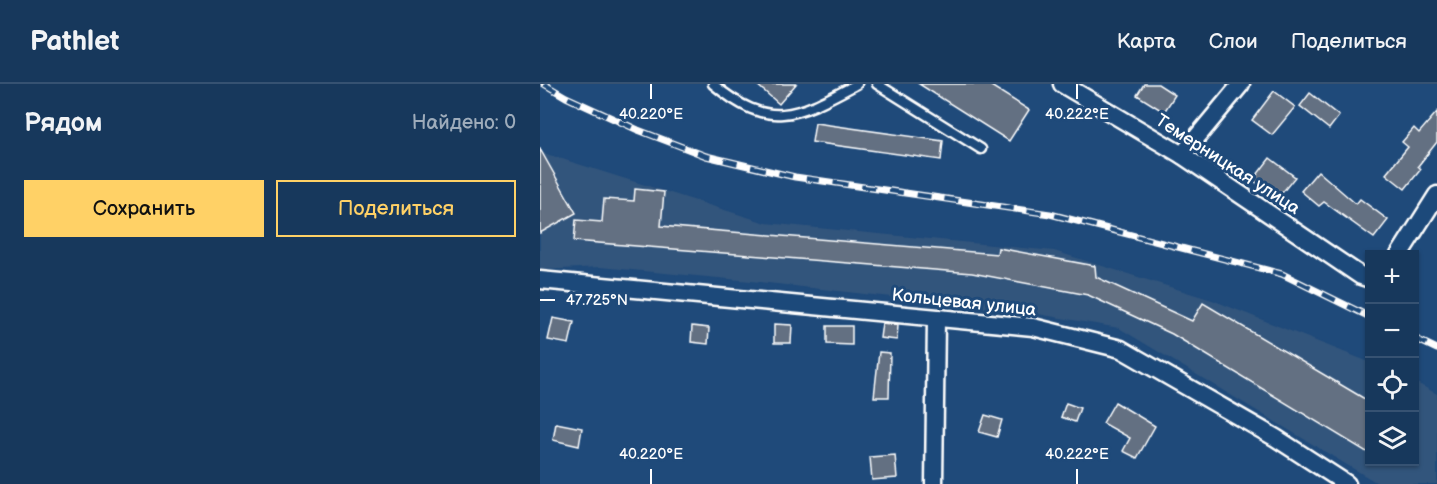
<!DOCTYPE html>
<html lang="ru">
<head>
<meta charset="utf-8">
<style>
  :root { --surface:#17385c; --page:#244365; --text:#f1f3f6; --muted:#9eacbb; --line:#365272; --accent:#ffd166 }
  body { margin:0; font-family:"Balsamiq Sans",sans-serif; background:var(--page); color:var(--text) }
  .controls { position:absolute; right:18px; bottom:18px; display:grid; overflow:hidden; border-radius:0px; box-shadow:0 2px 4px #0004 }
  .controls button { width:54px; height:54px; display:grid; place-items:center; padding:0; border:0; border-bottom:2px solid var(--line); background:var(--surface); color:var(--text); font:30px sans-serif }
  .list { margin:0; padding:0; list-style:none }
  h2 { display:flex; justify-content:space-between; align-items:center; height:78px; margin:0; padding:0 24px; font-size:26px }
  h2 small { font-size:20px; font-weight:400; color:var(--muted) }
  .actions { display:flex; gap:12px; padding:18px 24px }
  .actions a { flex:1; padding:14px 0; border:2px solid var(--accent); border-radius:0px; text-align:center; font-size:21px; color:var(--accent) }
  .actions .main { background:var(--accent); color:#111 }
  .icon { flex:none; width:33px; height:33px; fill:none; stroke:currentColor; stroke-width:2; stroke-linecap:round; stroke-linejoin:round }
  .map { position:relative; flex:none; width:897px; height:400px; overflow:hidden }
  header { display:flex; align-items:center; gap:36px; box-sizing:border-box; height:84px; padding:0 30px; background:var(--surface); border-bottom:2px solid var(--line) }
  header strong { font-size:28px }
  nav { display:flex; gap:33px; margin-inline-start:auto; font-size:21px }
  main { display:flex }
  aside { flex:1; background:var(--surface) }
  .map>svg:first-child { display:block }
  .built { fill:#33557c }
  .building { fill:#637082; stroke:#fff; stroke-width:1.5 }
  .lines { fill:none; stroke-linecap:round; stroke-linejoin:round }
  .lane-casing { stroke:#fff; stroke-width:13 }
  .street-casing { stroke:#fff; stroke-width:21 }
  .lane { stroke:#1f4a7a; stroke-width:8 }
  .street { stroke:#1f4a7a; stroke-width:16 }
  .rail-casing { stroke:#fff; stroke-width:7 }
  .rail { stroke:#1f4a7a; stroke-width:4.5; stroke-dasharray:14; stroke-linecap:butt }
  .ticks { fill:none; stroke:#fff; stroke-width:2 }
  .labels { text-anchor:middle; stroke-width:6; stroke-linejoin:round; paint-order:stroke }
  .street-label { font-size:18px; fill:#fff; stroke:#1f4a7a }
  .ticks-label { font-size:15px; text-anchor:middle; fill:#fff; stroke:#1f4a7a; stroke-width:6; stroke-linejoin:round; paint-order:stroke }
</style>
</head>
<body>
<header>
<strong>Pathlet</strong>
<nav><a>Карта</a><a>Слои</a><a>Поделиться</a></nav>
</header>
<main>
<aside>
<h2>Рядом<small>Найдено: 0</small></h2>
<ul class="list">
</ul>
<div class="actions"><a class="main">Сохранить</a><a>Поделиться</a></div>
</aside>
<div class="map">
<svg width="897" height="400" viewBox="0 0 897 400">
  <rect width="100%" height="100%" fill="#1f4a7a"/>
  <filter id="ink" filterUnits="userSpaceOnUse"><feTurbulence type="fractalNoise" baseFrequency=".0167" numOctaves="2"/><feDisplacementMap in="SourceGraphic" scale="12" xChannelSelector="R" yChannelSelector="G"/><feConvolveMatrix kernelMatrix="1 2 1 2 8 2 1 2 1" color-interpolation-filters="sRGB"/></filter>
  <g filter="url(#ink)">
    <path class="built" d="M0,65L3,69L226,139L514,167L672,216L829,278L830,378H874L875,298L897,310V400H839L579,244L492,229L211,197L60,183L0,186Z"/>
    <g class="building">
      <path d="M216,0H256L239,20Z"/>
      <path d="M379,0H448L489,26L469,57Z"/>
      <path d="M604,0H618L635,11L624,28L597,11Z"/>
      <path d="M734,7L755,23L732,51L712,36Z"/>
      <path d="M770,9L799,32L789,45L760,22Z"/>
      <path d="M897,28V58L878,82L881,85L865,105L846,90L868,63L862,58L874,44L879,49Z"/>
      <path d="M275,39L403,57L401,76L272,58Z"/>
      <path d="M0,65L36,129L0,149Z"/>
      <path d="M730,74L755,93L737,115L713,96Z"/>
      <path d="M778,87L816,120L820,115L848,136L834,154L784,118L779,122L761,107Z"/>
      <path d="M95,105L124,108L121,142L457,170L458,164L555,182L556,193L652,237L663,219L830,318V370L632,250L548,211L432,189L34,157L36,136L62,138L64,115L94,117Z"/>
      <path d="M13,234L34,238L29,260L8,256Z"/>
      <path d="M342,239L358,241L357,256L340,254Z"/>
      <path d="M234,240L252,241L251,259H234Z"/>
      <path d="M152,242L169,244L168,260L151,258Z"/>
      <path d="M287,242H312V261L287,260Z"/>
      <path d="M339,268L350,269L349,313H334Z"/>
      <path d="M575,318L615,342L597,374L583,367L590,354L563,339Z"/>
      <path d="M526,319L540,324L535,338L521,333Z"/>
      <path d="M445,331L462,336L457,353L439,348Z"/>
      <path d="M16,339L42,344L39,362L13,356Z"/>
      <path d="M355,371L357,394L332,396L330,373Z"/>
    </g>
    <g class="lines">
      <g class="lane-casing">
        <g id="lane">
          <path d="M173,0C230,48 257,32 317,0"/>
          <path d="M337,0L441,65"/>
        </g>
      </g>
      <g class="street-casing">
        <g id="street">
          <path d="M522,0L642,71L821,192L830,195"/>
          <path d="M642,71L701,0"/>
          <path d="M859,171L897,111"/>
          <path d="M0,196L493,243L581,265L736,354L807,400"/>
          <path d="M394,400L396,235"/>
        </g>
      </g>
      <use href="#lane" class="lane"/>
      <use href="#street" class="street"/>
      <g class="rail-casing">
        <g id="rail">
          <path d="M4,0L26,13L98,46L166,72L255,93L510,130L742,190L830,233"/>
          <path d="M874,254L897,265"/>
        </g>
      </g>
      <use href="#rail" class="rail"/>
    </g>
  </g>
  <path class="ticks" d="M111,0V15M537,0V15M0,216H15M111,385V400M537,385V400"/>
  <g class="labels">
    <g class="street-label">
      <text transform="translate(688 80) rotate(33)" y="6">Темерницкая улица</text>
      <text transform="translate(424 218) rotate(6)" y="6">Кольцевая улица</text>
    </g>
  </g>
  <g class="ticks-label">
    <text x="111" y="35">40.220°E</text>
    <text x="537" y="35">40.222°E</text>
    <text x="57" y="221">47.725°N</text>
    <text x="111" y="375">40.220°E</text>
    <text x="537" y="375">40.222°E</text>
  </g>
</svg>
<div class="controls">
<button>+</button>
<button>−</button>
<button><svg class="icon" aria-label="locate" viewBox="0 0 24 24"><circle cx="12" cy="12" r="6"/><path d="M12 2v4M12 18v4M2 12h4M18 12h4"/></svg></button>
<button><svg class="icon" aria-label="layers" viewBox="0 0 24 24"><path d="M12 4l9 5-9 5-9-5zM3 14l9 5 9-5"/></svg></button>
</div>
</div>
</main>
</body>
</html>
